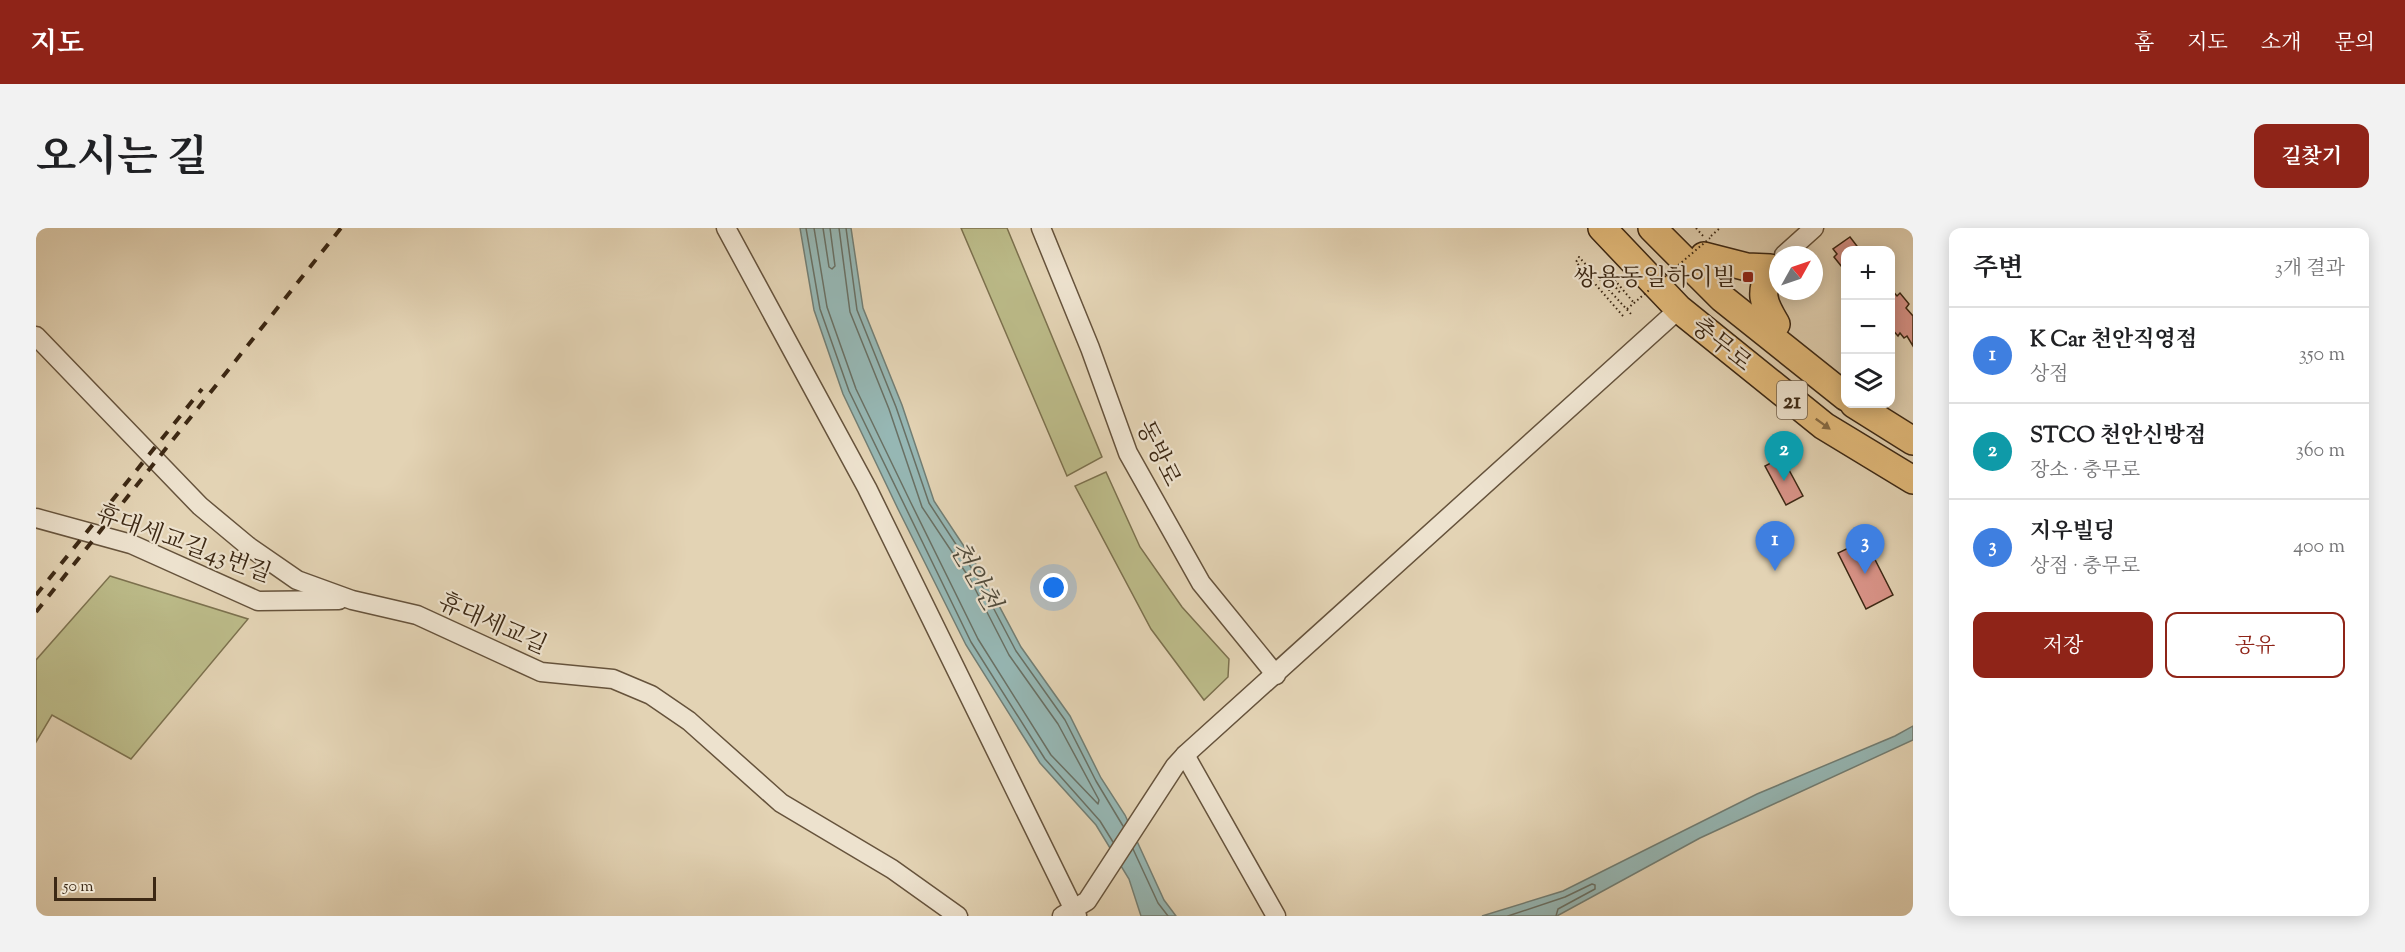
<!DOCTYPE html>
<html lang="ko">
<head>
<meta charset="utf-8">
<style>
  :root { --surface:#fff; --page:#f2f2f2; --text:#202124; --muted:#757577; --line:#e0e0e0; --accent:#8f2418 }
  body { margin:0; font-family:"Sorts Mill Goudy","Noto Serif KR",serif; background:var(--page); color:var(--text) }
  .controls { position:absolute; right:18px; top:18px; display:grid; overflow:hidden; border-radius:12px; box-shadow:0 3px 15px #0003 }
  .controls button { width:54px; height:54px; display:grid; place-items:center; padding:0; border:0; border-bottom:2px solid var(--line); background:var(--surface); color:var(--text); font:30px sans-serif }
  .compass { position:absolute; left:1733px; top:18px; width:54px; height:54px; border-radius:50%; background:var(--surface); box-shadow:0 3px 15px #0003; rotate:50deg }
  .scale { position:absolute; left:18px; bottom:15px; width:102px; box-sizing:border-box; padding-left:6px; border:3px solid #3c2814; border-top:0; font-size:16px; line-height:21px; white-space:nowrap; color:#3c2814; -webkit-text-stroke:4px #ede2ce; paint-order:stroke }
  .you { position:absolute; left:1018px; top:360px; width:21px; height:21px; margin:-15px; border:4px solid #fff; border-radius:50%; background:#1a73e8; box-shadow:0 0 0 9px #1a73e833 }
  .badge { display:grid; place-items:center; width:39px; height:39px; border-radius:50%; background:var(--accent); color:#fff; font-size:20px; font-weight:700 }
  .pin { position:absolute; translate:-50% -50px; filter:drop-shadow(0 2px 3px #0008) }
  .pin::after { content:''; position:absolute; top:32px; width:21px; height:18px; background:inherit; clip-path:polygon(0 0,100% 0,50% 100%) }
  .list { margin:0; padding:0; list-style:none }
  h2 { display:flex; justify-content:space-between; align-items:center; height:78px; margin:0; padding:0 24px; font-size:26px }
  h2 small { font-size:20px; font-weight:400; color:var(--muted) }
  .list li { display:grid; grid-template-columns:39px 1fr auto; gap:18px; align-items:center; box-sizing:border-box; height:96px; padding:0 24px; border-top:2px solid var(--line) }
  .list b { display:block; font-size:22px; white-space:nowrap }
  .list p { margin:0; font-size:20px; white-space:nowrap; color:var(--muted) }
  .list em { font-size:20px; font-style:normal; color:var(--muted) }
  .actions { display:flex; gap:12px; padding:18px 24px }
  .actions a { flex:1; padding:14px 0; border:2px solid var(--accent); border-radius:12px; text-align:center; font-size:21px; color:var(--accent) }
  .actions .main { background:var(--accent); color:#fff }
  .icon { flex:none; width:33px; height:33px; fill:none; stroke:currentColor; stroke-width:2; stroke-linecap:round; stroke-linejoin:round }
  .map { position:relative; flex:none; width:1877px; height:688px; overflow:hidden; border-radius:12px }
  header { display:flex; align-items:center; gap:36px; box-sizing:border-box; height:84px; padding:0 30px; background:var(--accent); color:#fff }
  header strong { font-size:28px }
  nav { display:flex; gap:33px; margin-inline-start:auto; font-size:21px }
  .intro { display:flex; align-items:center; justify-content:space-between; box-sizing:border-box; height:144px; padding:0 36px }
  h1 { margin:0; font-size:42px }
  .button { padding:15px 27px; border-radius:12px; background:var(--accent); color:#fff; font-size:21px; font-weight:700 }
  main { display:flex; gap:36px; padding:0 36px }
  aside { flex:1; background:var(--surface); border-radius:12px; box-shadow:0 3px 15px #0003 }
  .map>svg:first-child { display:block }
  .green { fill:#bbba88; stroke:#7c714e; stroke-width:1.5 }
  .water { fill:#96b7b4; stroke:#727e74; stroke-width:1.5 }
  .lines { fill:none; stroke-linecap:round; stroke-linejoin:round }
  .shore { stroke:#697064; stroke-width:1.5 }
  .building { fill:#da9489; stroke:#3c2814; stroke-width:1.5 }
  .minor-casing { stroke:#66533c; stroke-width:21 }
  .highway-casing { stroke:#3c2814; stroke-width:30 }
  .path { stroke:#3c2814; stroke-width:2; stroke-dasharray:1.5 3; stroke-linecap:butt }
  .minor { stroke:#ede2ce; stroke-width:18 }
  .highway { stroke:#e2ba7a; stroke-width:27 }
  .rail { stroke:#3c2814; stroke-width:4; stroke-dasharray:10 10; stroke-linecap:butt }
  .path-bridge { stroke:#3c2814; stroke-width:2; stroke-dasharray:1.5 3; stroke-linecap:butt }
  .oneway { fill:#876a42 }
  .poi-dot { fill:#8f2418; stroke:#ede2ce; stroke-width:2 }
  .labels { text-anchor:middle; stroke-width:4.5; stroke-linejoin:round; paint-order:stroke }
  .shield { fill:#ede2ce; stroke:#71604c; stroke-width:1.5 }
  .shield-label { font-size:22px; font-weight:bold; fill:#3c2814 }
  .poi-label { font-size:24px; fill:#3c2814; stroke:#ede2ce; text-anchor:end }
  .street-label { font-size:24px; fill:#3c2814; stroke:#ede2ce }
  .water-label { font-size:26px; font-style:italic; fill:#524c3c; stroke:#ede2ce }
</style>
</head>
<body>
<header>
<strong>지도</strong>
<nav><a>홈</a><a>지도</a><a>소개</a><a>문의</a></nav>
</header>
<div class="intro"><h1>오시는 길</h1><a class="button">길찾기</a></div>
<main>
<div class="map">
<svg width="1877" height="688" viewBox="0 0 1877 688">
  <rect width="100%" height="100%" fill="#e3d3b4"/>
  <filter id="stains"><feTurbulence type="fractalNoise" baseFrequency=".00333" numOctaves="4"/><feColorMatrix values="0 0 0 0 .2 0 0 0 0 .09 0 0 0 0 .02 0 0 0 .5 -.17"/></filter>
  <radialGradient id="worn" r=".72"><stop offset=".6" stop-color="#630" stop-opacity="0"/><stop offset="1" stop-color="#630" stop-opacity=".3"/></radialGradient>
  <g class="green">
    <path d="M925,0H971L1066,229L1031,248Z"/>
    <path d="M1070,244L1104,319L1146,379L1193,431L1192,449L1168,472L1115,401L1039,258Z"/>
    <path d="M74,348L212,391L95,531L16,487L0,514V432Z"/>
  </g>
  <g class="water">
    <path d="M764,0H815L827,80L866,177L898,273L945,344L985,419L1034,488L1065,550L1089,587L1128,672L1140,688H1105L1093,651L1060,597L1004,535L930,417L862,281L807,166L778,82Z"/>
    <path d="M1877,498V512L1664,610L1521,688H1446L1527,663L1721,566L1859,508Z"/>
  </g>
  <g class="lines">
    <g class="shore">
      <path d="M770,0L784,81L813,163L935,414L1009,531L1064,593L1077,614"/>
      <path d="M778,0L791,79L820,161L875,275L942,411L1015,527L1062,576L1063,572L1022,496L973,427L934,351L886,279L853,181L814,84L803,0"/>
      <path d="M787,0L793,39L796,41L799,38L794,0"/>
      <path d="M810,0L821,82L860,179L893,275L940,347L980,423L1029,492L1060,553L1087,598"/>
      <path d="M1097,621L1122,675L1132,688"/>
      <path d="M1472,688L1529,669L1556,656L1559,657V661L1522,681L1520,688"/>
    </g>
  </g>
  <g class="building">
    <path d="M1814,9L1824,22H1810V44L1798,29L1801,26L1797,21Z"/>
    <path d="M1854,60L1861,68L1864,65L1873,76L1870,80L1877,88V118L1871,108L1868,110L1864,105L1862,108L1854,99Z"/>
    <path d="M1746,229L1767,268L1750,277L1729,238Z"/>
    <path d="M1829,312L1857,367L1830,381L1802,325Z"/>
  </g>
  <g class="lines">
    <g class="minor-casing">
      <g id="minor">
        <path d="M690,0L831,260L1041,688"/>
        <path d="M1005,0L1054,120L1092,225L1165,355L1240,447"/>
        <path d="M1748,27L1778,0"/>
        <path d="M0,108L164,278L212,318L261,352L316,372L381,387L505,444L577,451L615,467L653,493L745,575L856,641L922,688"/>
        <path d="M0,290L95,316L222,373L303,372"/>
        <path d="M1149,527L1240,688"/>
        <path d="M1026,688L1051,673L1139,538L1149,527L1643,81"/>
      </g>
    </g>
    <g class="highway-casing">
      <g id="highway">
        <path d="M1566,0L1643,81L1788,198L1877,252"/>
        <path d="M1616,0L1686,70L1810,169"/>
        <path d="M1668,28L1711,39L1734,40C1724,66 1726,73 1740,96"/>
        <path d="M1818,176L1877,213"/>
      </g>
    </g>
    <g class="path">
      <path d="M1660,0L1668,9"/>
      <path d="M1675,8L1684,0"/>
      <path d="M1567,38L1598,75"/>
      <path d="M1580,53L1577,56L1585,66"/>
      <path d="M1587,88L1540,34L1543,29L1595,86"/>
    </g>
    <use href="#minor" class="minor"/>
    <use href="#highway" class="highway"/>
    <g class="rail">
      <path d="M0,367L166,161"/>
      <path d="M0,384L305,0"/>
    </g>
    <path class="path-bridge" d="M1591,81L1674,10"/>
  </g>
  <defs><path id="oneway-solid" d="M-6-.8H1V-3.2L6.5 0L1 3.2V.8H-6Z" transform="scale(1.5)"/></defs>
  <use class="oneway" href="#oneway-solid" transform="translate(1787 196) rotate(36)"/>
  <rect class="poi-dot" x="1706" y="43" width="12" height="12" rx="3"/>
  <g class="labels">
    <rect class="shield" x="1741" y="153" width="30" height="38" rx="4.5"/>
    <g class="shield-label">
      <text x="1756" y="180">21</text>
    </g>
    <g class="poi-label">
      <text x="1700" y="57">쌍용동일하이빌</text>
    </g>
    <g class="street-label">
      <text transform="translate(1686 116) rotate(39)" y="8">충무로</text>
      <text transform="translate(1123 225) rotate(64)" y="8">동방로</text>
      <text transform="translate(148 315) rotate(20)" y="8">휴대세교길43번길</text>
      <text transform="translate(457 395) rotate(24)" y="8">휴대세교길</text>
    </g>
    <g class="water-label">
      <text transform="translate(940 347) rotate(60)" y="9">천안천</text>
    </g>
  </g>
  <rect width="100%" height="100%" filter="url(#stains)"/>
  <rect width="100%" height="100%" fill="url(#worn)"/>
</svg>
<div class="controls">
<button>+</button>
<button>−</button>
<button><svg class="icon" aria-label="layers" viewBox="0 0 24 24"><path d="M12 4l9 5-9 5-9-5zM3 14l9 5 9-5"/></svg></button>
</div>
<svg class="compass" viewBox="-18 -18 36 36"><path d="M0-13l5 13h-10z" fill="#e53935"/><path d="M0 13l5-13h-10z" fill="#757577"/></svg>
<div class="scale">50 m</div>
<div class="you"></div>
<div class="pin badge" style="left:1739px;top:343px;background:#3f7fe0">1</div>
<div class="pin badge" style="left:1748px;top:253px;background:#0f9aa8">2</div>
<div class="pin badge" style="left:1829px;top:346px;background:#3f7fe0">3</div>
</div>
<aside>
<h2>주변<small>3개 결과</small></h2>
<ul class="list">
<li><span class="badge" style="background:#3f7fe0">1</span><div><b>K Car 천안직영점</b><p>상점</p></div><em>350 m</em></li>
<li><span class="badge" style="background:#0f9aa8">2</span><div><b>STCO 천안신방점</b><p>장소 · 충무로</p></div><em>360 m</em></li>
<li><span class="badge" style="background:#3f7fe0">3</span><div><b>지우빌딩</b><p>상점 · 충무로</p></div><em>400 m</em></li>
</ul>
<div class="actions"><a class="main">저장</a><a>공유</a></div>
</aside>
</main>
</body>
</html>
